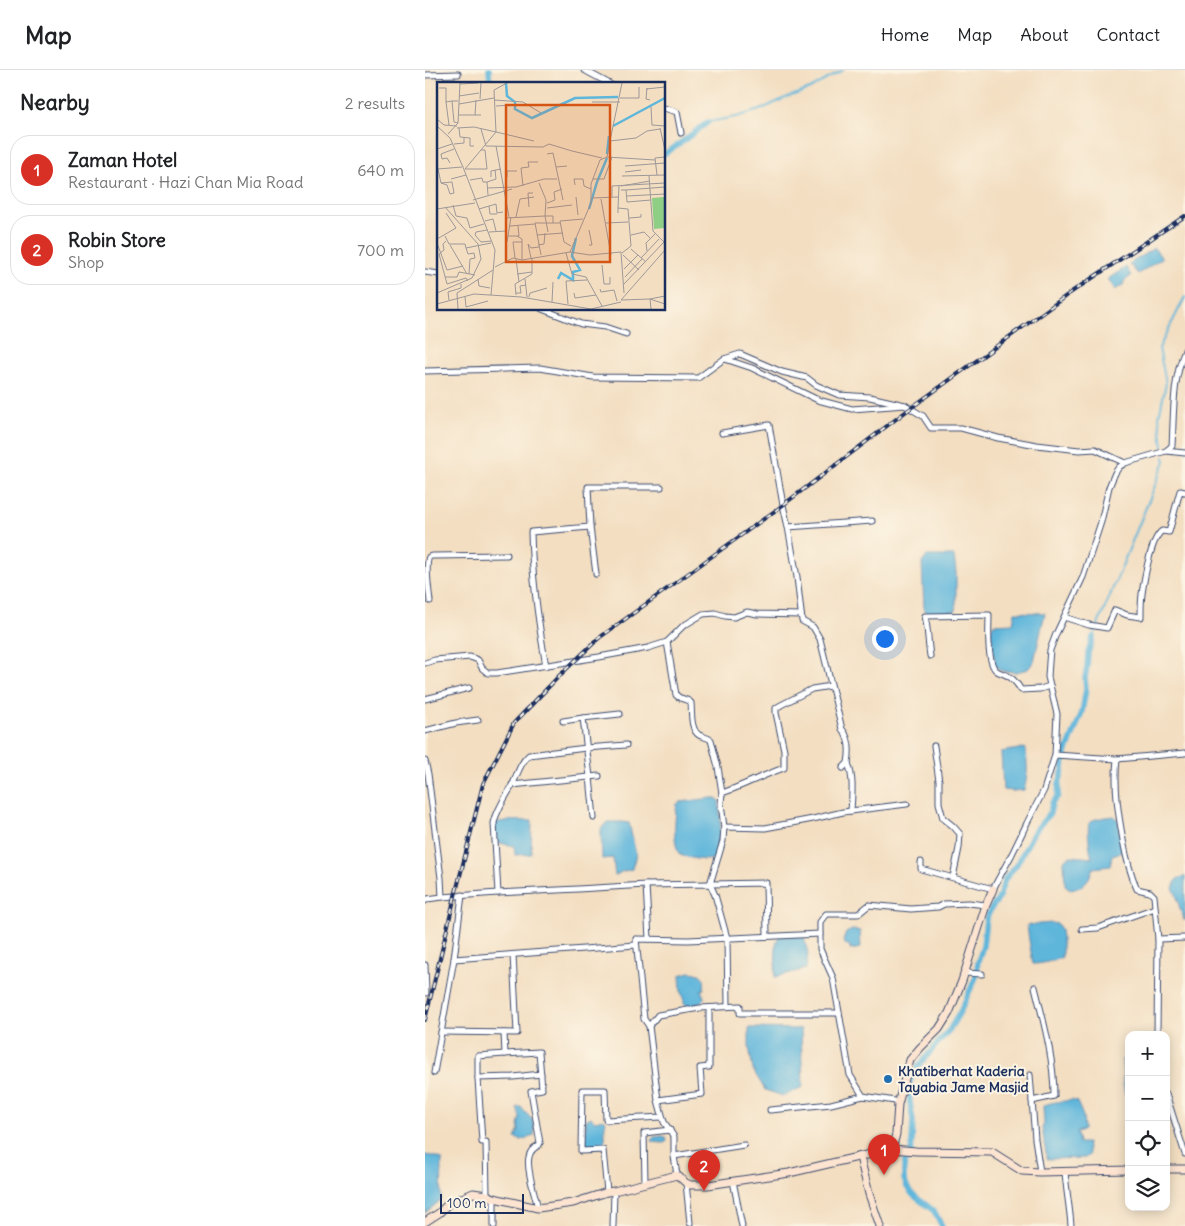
<!DOCTYPE html>
<html lang="en">
<head>
<meta charset="utf-8">
<style>
  :root { --surface:#fff; --page:#f6f6f6; --text:#202124; --muted:#757577; --line:#e0e0e0; --accent:#d93025 }
  body { margin:0; font-family:Delius,sans-serif; background:var(--page); color:var(--text) }
  .controls { position:absolute; right:15px; bottom:15px; display:grid; overflow:hidden; border-radius:10px; box-shadow:0 2px 12px #0003 }
  .controls button { width:45px; height:45px; display:grid; place-items:center; padding:0; border:0; border-bottom:1px solid var(--line); background:var(--surface); color:var(--text); font:25px sans-serif }
  .scale { position:absolute; left:15px; bottom:12px; width:84px; box-sizing:border-box; padding-left:5px; border:2px solid #1b2f5e; border-top:0; font-size:14px; line-height:18px; white-space:nowrap; color:#1b2f5e; -webkit-text-stroke:4px #fcf5e5; paint-order:stroke }
  .you { position:absolute; left:459px; top:568px; width:18px; height:18px; margin:-12px; border:4px solid #fff; border-radius:50%; background:#1a73e8; box-shadow:0 0 0 8px #1a73e833 }
  .badge { display:grid; place-items:center; width:32px; height:32px; border-radius:50%; background:var(--accent); color:#fff; font-size:16px; font-weight:700 }
  .pin { position:absolute; translate:-50% -41px; filter:drop-shadow(0 1px 2px #0008) }
  .pin::after { content:''; position:absolute; top:26px; width:18px; height:15px; background:inherit; clip-path:polygon(0 0,100% 0,50% 100%) }
  .list { margin:0; padding:0; list-style:none }
  h2 { display:flex; justify-content:space-between; align-items:center; height:65px; margin:0; padding:0 20px; font-size:21px }
  h2 small { font-size:16px; font-weight:400; color:var(--muted) }
  .list li { display:grid; grid-template-columns:32px 1fr auto; gap:15px; align-items:center; box-sizing:border-box; height:70px; margin:0 10px 10px; padding:0 10px; border:1px solid var(--line); border-radius:20px }
  .list b { display:block; font-size:19px; white-space:nowrap }
  .list p { margin:0; font-size:16px; white-space:nowrap; color:var(--muted) }
  .list em { font-size:16px; font-style:normal; color:var(--muted) }
  .icon { flex:none; width:28px; height:28px; fill:none; stroke:currentColor; stroke-width:2; stroke-linecap:round; stroke-linejoin:round }
  .map { position:relative; flex:none; width:760px; height:1156px; overflow:hidden }
  header { display:flex; align-items:center; gap:30px; box-sizing:border-box; height:70px; padding:0 25px; background:var(--surface); border-bottom:1px solid var(--line) }
  header strong { font-size:24px }
  nav { display:flex; gap:28px; margin-inline-start:auto; font-size:18px }
  main { display:flex }
  aside { flex:1; background:var(--surface) }
  .map>svg:first-child { display:block }
  .water { fill:#5eb6db; stroke:#3c729c }
  .lines { fill:none; stroke-linecap:round; stroke-linejoin:round }
  .stream { stroke:#5eb6db; stroke-width:2 }
  .canal { stroke:#5eb6db; stroke-width:5.5 }
  .street-casing { stroke:#3b496d; stroke-width:7 }
  .secondary-casing { stroke:#3b496d; stroke-width:9 }
  .street { stroke:#fff; stroke-width:5 }
  .secondary { stroke:#fde4d1; stroke-width:7 }
  .rail-casing { stroke:#1b2f5e; stroke-width:4 }
  .rail { stroke:#fcf5e5; stroke-width:2; stroke-dasharray:5.5; stroke-linecap:butt }
  .poi-dot { fill:#1f6fb2; stroke:#fcf5e5; stroke-width:2 }
  .labels { text-anchor:middle; stroke-width:4; stroke-linejoin:round; paint-order:stroke }
  .poi-label { font-size:14px; font-weight:bold; fill:#1b2f5e; stroke:#fcf5e5; text-anchor:start }
  .inset-river { fill:none; stroke:#5eb6db; stroke-width:2.5 }
  .inset-road { fill:none; stroke:#9d9899; stroke-width:1 }
  .view { fill:#d45514; fill-opacity:0.15; stroke:#d45514; stroke-width:2.5 }
  .inset-edge { fill:none; stroke:#1b2f5e; stroke-width:2.5 }
</style>
</head>
<body>
<header>
<strong>Map</strong>
<nav><a>Home</a><a>Map</a><a>About</a><a>Contact</a></nav>
</header>
<main>
<aside>
<h2>Nearby<small>2 results</small></h2>
<ul class="list">
<li><span class="badge">1</span><div><b>Zaman Hotel</b><p>Restaurant · Hazi Chan Mia Road</p></div><em>640 m</em></li>
<li><span class="badge">2</span><div><b>Robin Store</b><p>Shop</p></div><em>700 m</em></li>
</ul>
</aside>
<div class="map">
<svg width="760" height="1156" viewBox="0 0 760 1156">
  <rect width="100%" height="100%" fill="#fcf5e5"/>
  <filter id="ink" filterUnits="userSpaceOnUse"><feTurbulence type="fractalNoise" baseFrequency=".02" numOctaves="2"/><feDisplacementMap in="SourceGraphic" scale="10" xChannelSelector="R" yChannelSelector="G"/><feConvolveMatrix kernelMatrix="1 2 1 2 8 2 1 2 1" color-interpolation-filters="sRGB"/></filter>
  <filter id="wash" filterUnits="userSpaceOnUse"><feTurbulence type="fractalNoise" baseFrequency=".0096" numOctaves="4" result="noise"/><feDisplacementMap in="SourceGraphic" scale="20" xChannelSelector="R" yChannelSelector="G"/><feGaussianBlur stdDeviation="1.12" result="paint"/><feColorMatrix in="noise" values="0 0 0 0 0 0 0 0 0 0 0 0 0 0 0 0 0 1.4 0 .05"/><feComposite in="paint" operator="in"/></filter>
  <g filter="url(#wash)">
    <rect width="100%" height="100%" fill="#f3dec1"/>
    <g class="water">
      <path d="M729,178L737,188L713,204L704,194Z"/>
      <path d="M701,197L706,206L698,212L699,214L690,220L683,209Z"/>
      <path d="M502,486H529L531,502V541L520,542H501L499,539L497,493Z"/>
      <path d="M590,542L620,543L609,591L603,599L591,602L576,601L570,595L566,561L568,554L588,553Z"/>
      <path d="M600,678C603,693 603,706 599,720L588,721L578,720L576,682Z"/>
      <path d="M287,728H291L294,730C296,748 296,763 292,781C291,782 290,787 289,788C284,793 261,787 255,785C247,774 250,747 252,734L256,732Z"/>
      <path d="M689,746L693,750L697,782L687,785L685,796L668,798L664,808L656,817L645,819L640,815L639,792L640,789L646,786L667,788C665,782 661,756 665,752C669,748 683,747 689,746Z"/>
      <path d="M107,750L106,784L90,785L89,776L75,773L70,770V753C82,749 95,752 107,750Z"/>
      <path d="M182,752H197L204,753L211,784L207,799L196,802L190,806L188,788L177,789L176,759Z"/>
      <path d="M760,806V851C753,839 754,828 748,818L752,809Z"/>
      <path d="M627,853L633,854L636,861L637,871V887C628,891 617,894 608,894L604,870L602,855Z"/>
      <path d="M427,860L435,861L436,878L425,880V876L420,874L418,871L421,863Z"/>
      <path d="M354,866L379,867L383,884L381,899L350,907L351,874Z"/>
      <path d="M265,902C277,903 281,907 279,919L276,920L279,927L278,932L276,933L262,936L259,934V931L256,922L255,905Z"/>
      <path d="M324,958L376,959L378,1017L358,1026L340,1020L328,1000L324,977Z"/>
      <path d="M704,987V1024L700,1025L698,1014L697,989Z"/>
      <path d="M647,1030L652,1032L658,1046L659,1060L652,1062L654,1073H662L664,1085L660,1088L622,1089L617,1058L619,1054L618,1036C627,1031 637,1032 647,1030Z"/>
      <path d="M92,1037H96C105,1050 111,1047 109,1066L96,1070L90,1068L94,1060L93,1055L95,1047Z"/>
      <path d="M166,1047L170,1051L179,1049L181,1051C177,1061 184,1067 176,1078L172,1076L169,1079L160,1076L161,1050Z"/>
      <path d="M237,1066L241,1067L242,1071L239,1073L227,1072L226,1070L229,1067Z"/>
      <path d="M0,1085L7,1086L17,1089L16,1130L0,1143Z"/>
    </g>
    <g class="lines">
      <g class="stream">
        <path d="M283,52L311,47L335,40L358,29L385,19L418,0"/>
        <path d="M738,377L734,347L741,313L734,278L760,227"/>
        <path d="M668,567L740,391L739,387"/>
      </g>
      <g class="canal">
        <path d="M64,0L65,14"/>
        <path d="M239,84L250,77L283,52"/>
        <path d="M517,1156L509,1141L488,1125L482,1117L479,1109V1098L480,1091L486,1084L487,1072L488,1050L485,1033L484,1014L488,1005L495,994L525,959L536,940L551,907L553,891L558,876L561,849L567,837L573,830L580,809L592,794L609,762L625,743L627,733L633,726L634,713L638,700L639,688L657,642L661,619L660,608L662,597L663,583L668,567"/>
      </g>
    </g>
  </g>
  <g filter="url(#ink)">
    <g class="lines">
      <g class="street-casing">
        <g id="street">
          <path d="M159,0L185,14"/>
          <path d="M0,5L33,4"/>
          <path d="M239,38L252,42L256,63"/>
          <path d="M0,202L14,204"/>
          <path d="M117,239L156,254L180,257L201,264"/>
          <path d="M760,280C747,311 749,343 747,376L741,381L760,383"/>
          <path d="M300,289L327,298L393,330L427,339L480,335L498,346L506,358H536L573,368L612,375L654,380L670,379L700,393"/>
          <path d="M0,301L115,298L168,307L273,308L299,289L315,284L357,302L382,308L391,315L414,325L445,327L480,335"/>
          <path d="M297,363L344,355L358,435L363,457"/>
          <path d="M165,457L171,504"/>
          <path d="M5,531C4,523 0,494 4,487C5,486 6,486 8,486L82,485"/>
          <path d="M639,547L664,555L682,558L690,540L702,545L716,547C716,539 716,531 717,524C719,510 726,468 737,461L744,462C748,448 751,435 755,421L760,422"/>
          <path d="M242,572L251,625C255,630 262,628 266,633C267,642 265,659 274,665C278,667 282,667 286,670L293,697L297,723L296,734L299,757L298,771L285,814L341,813L342,866"/>
          <path d="M505,586C503,573 503,559 500,546L564,545C564,557 561,594 572,601C575,603 580,604 583,606C589,609 593,615 596,620L615,619L625,616"/>
          <path d="M0,593L10,590L45,587L53,590L57,598L63,603H72L174,587L223,578L242,572L258,556L278,544L290,543L300,546L309,547L322,542L332,544L376,545"/>
          <path d="M121,596C113,551 107,507 106,462L165,457L163,417H236"/>
          <path d="M0,629L44,618"/>
          <path d="M138,651L158,648"/>
          <path d="M0,661L31,653L53,650"/>
          <path d="M509,676L514,711V733L518,748L528,756L535,764L534,778L528,807"/>
          <path d="M630,685L692,689L760,683"/>
          <path d="M692,689C689,716 693,743 698,770C701,787 705,803 712,819L725,822L729,826L733,869L732,965"/>
          <path d="M0,691L3,704L16,808L17,827"/>
          <path d="M423,693C429,709 427,724 426,741"/>
          <path d="M418,698L423,693C425,682 425,668 417,659L395,569L388,557L377,551L372,507L363,457L447,451"/>
          <path d="M87,715L174,706"/>
          <path d="M297,723C318,716 338,705 359,698V680L351,643V638L356,635L387,619L406,616"/>
          <path d="M169,748L165,707L158,648L195,644"/>
          <path d="M299,757L340,758L388,749L418,742L482,734"/>
          <path d="M496,792V799L568,819L587,784L602,753L619,720L630,685L632,644L623,607L624,592L625,580L631,564L658,507L676,452L684,417L690,403L694,397L700,393L741,381"/>
          <path d="M221,815L224,869"/>
          <path d="M73,823L69,753C72,739 80,728 87,716C92,706 95,692 104,685L161,678L201,675"/>
          <path d="M0,831L2,829L17,827L73,823L153,819L221,815L285,814L290,825L302,868L303,936"/>
          <path d="M657,859L673,858L730,838"/>
          <path d="M733,869L760,868"/>
          <path d="M29,889L211,875"/>
          <path d="M0,895L1,923H0"/>
          <path d="M540,903L557,904"/>
          <path d="M224,956L233,945L275,938L315,936V943H414"/>
          <path d="M16,962L92,963L88,885"/>
          <path d="M79,963L80,984L114,982L117,1019L106,1021L115,1073L114,1075C110,1077 105,1081 104,1087C101,1098 110,1125 113,1138"/>
          <path d="M9,1003L29,889L37,825"/>
          <path d="M605,1005L610,1069L615,1102"/>
          <path d="M53,1008V986L80,984"/>
          <path d="M741,1024L760,1084"/>
          <path d="M233,1030L277,1024L275,998L284,997V938"/>
          <path d="M607,1031L629,1026C629,989 619,953 610,917"/>
          <path d="M473,1034L470,1031L438,1026L425,1005L408,908L395,879V852L401,844H433L444,835L486,839L513,837L519,834L544,833L561,835"/>
          <path d="M345,1040L406,1034L438,1026"/>
          <path d="M249,1086L319,1075"/>
          <path d="M640,1101C641,1120 645,1138 646,1156"/>
          <path d="M252,1105L249,1086V1067L239,1052L233,1030L224,956L219,949L211,869L263,870L395,864"/>
          <path d="M308,1111L317,1156"/>
          <path d="M220,1113L219,1063L245,1060"/>
          <path d="M261,1113L265,1153"/>
          <path d="M182,1122L178,1080L156,1081L157,1020H180L181,1050L237,1047"/>
          <path d="M62,1125L61,1072H57L53,1008L88,1007L116,1004"/>
          <path d="M69,1128V1156"/>
          <path d="M188,1156L189,1121"/>
        </g>
      </g>
      <g class="secondary-casing">
        <g id="secondary">
          <path d="M467,1079L471,1064L473,1034L485,990L495,978L514,959L524,943L537,911L561,835L568,819"/>
          <path d="M435,1087L444,1124L455,1156"/>
          <path d="M741,1099H760"/>
          <path d="M0,1152L14,1143L23,1134L48,1123L62,1125L69,1128L113,1138L148,1133L182,1122L189,1121L252,1105L261,1113L265,1115H283L364,1103L467,1079L491,1081L567,1082L597,1101L615,1102L704,1100"/>
        </g>
      </g>
      <use href="#street" class="street"/>
      <use href="#secondary" class="secondary"/>
      <g class="rail-casing">
        <path id="rail" d="M0,950L30,826L58,714L89,653L134,606L174,568L358,435L479,343L645,223L760,146"/>
      </g>
      <use href="#rail" class="rail"/>
    </g>
  </g>
  <circle class="poi-dot" cx="463" cy="1009" r="5"/>
  <g class="labels">
    <g class="poi-label">
      <text x="473" y="1006">Khatiberhat Kaderia<tspan x="473" dy="16">Tayabia Jame Masjid</tspan></text>
    </g>
  </g>
  <g transform="translate(12 12)">
    <rect width="228" height="228" fill="#f3dec1"/>
    <path d="M227,115V146L217,147L215,116Z" fill="#8ece85"/>
    <path class="inset-river" d="M69,1L70,14L78,20V27L95,36L108,30M108,30L138,16L181,15M176,44L228,16M170,72L172,54M160,100L170,76M152,127L160,100M121,197L124,191L136,198V190L143,188L135,174L139,156"/>
    <path class="inset-road" d="M23,2L41,1M2,6H9V20M210,6L209,17L213,18M209,7L228,5M22,14L42,11M183,16H202V5M43,17L44,1M57,18L86,20L104,31M155,20H183M22,22L57,16M59,24L74,23M214,25L215,43L228,44M22,33H44M38,33L39,18M0,37L7,43L20,44M21,41L17,40L15,19H21M12,43L9,20L15,19M0,44L13,56L26,85L58,168L54,213M20,46L37,45L59,50L57,8L70,1M22,46L23,55L33,56V64H37M223,46L228,68M44,47L49,64L106,65L112,62L135,69M11,52L21,41L23,1M173,59L185,1M17,62L27,61V56M59,64L72,135M0,67L15,62M135,69L165,76M110,72L116,71L119,85M218,78L170,75L173,59L199,56L210,49L223,47M13,81L10,76L5,77L4,72L17,67M0,83L1,87L25,85M188,84L228,81M1,87L4,101L15,100L17,111L13,112L10,103L4,101M28,87L59,50L97,59M28,87H50L48,68H44M188,90L204,88M220,93L218,76L228,75M185,94L228,93M212,94L216,149L228,161M54,95V89L64,87M70,95V89H80M14,97L29,93M156,97H167L175,75M33,98L45,96L46,100H50L51,113M50,100L59,97L58,88M102,101L109,118L108,134H116V141M138,103L137,97H146L147,104L154,107M86,104L84,86L92,85L91,80H101M184,104L213,99M50,106L79,105L107,97H120M184,108H189L190,120L214,118M189,108L228,105M190,114L228,112M139,115L141,133M175,115V104L228,101M155,116L181,115M164,117L174,173M36,118L75,107M126,118L119,85L130,84M110,121L118,118L117,110L125,107M16,123L19,134L30,136L33,146L47,142M52,124L53,132H60M92,125L91,111H96M110,126L135,123M181,126L182,104M0,127L38,121M42,127L59,122L60,131L66,130M181,131V126L191,127L194,164L185,171M79,135L83,117L97,115M192,136L204,135V132M48,139L56,137L59,149M169,141L191,140M73,144L98,142M50,148L39,150L38,153L44,160L54,159M52,150L69,149V136L108,134L111,150M100,153L126,151M194,153L207,150L214,157M8,154L12,162H28L29,166L54,161M71,154H82L81,144M80,154L85,157V178M0,157L19,146L9,131M9,159L6,162L7,168L2,172L10,202L29,196L31,199M70,160L74,135M0,161L10,188L26,184M13,163L30,192M101,163L107,162L108,151M152,163H155L152,148M134,164L127,160L123,139L146,137M29,166L31,172L37,171L38,176L33,177L32,192M194,167L209,180M228,168L184,218L213,217L228,222M210,169L209,161L218,152M133,170L154,121V102L163,78L170,75M129,171L135,192L149,195L165,224M104,173L98,141H123M186,173L202,188M78,176L76,160H85M94,176L91,162L94,166L102,165M204,176L222,157M79,177L82,200M165,183L167,202H173V195M58,185L76,176L85,178L133,170L153,173L184,170L187,211M187,187L201,173M80,192L95,190M8,195H20L22,190L38,193M188,195L205,177M41,197L42,204L53,206M88,197L90,215M187,202L227,160M163,207L164,210L177,208L180,219M0,211L35,196L44,177L41,162L8,125M79,211H84L83,204L89,203M137,211L138,216L159,213M79,213L78,202L95,192V176M28,215L29,225L51,219M92,215L93,211L110,206M12,218L11,210L24,206V202M115,220L116,200M0,222L37,212L84,215L154,227L184,220M131,222L129,199L150,198M21,227L20,211L56,188M214,227L213,217L228,214"/>
    <path class="view" d="M69,23H173V180H69Z"/>
    <rect width="228" height="228" class="inset-edge"/>
  </g>
</svg>
<div class="controls">
<button>+</button>
<button>−</button>
<button><svg class="icon" aria-label="locate" viewBox="0 0 24 24"><circle cx="12" cy="12" r="6"/><path d="M12 2v4M12 18v4M2 12h4M18 12h4"/></svg></button>
<button><svg class="icon" aria-label="layers" viewBox="0 0 24 24"><path d="M12 4l9 5-9 5-9-5zM3 14l9 5 9-5"/></svg></button>
</div>
<div class="scale">100 m</div>
<div class="you"></div>
<div class="pin badge" style="left:459px;top:1105px">1</div>
<div class="pin badge" style="left:279px;top:1121px">2</div>
</div>
</main>
</body>
</html>
